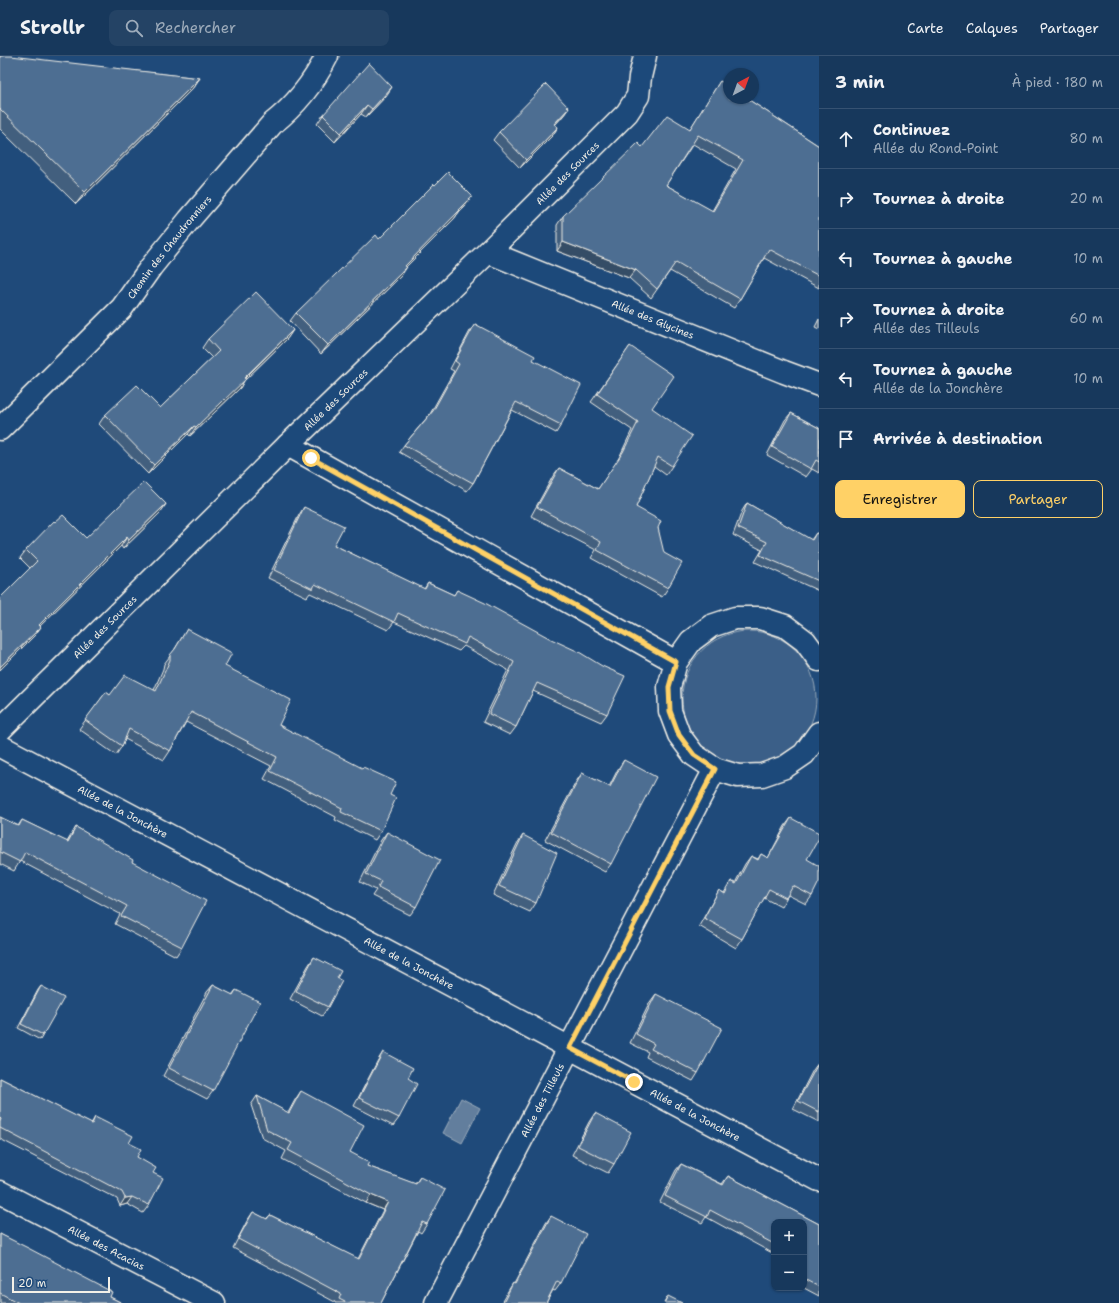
<!DOCTYPE html>
<html lang="fr">
<head>
<meta charset="utf-8">
<style>
  :root { --surface:#17385c; --page:#244365; --text:#f1f3f6; --muted:#9eacbb; --line:#365272; --accent:#ffd166 }
  body { margin:0; font-family:"Shantell Sans",sans-serif; background:var(--page); color:var(--text) }
  .controls { position:absolute; right:12px; bottom:12px; display:grid; overflow:hidden; border-radius:8px; box-shadow:0 1px 3px #0004 }
  .controls button { width:36px; height:36px; display:grid; place-items:center; padding:0; border:0; border-bottom:1px solid var(--line); background:var(--surface); color:var(--text); font:20px sans-serif }
  .compass { position:absolute; left:723px; top:12px; width:36px; height:36px; border-radius:50%; background:var(--surface); box-shadow:0 1px 3px #0004; rotate:41deg }
  .scale { position:absolute; left:12px; bottom:10px; width:98px; box-sizing:border-box; padding-left:4px; border:2px solid #f4f1e8; border-top:0; font-size:11px; line-height:14px; white-space:nowrap; color:#f4f1e8; -webkit-text-stroke:3px #1f4a7a; paint-order:stroke }
  .stop { position:absolute; width:12px; height:12px; margin:-9px; border:3px solid #ffd166; border-radius:50%; background:#fff }
  .stop.end { background:#ffd166; border-color:#fff; box-shadow:0 1px 4px #0008 }
  .list { margin:0; padding:0; list-style:none }
  h2 { display:flex; justify-content:space-between; align-items:center; height:52px; margin:0; padding:0 16px; font-size:17px }
  h2 small { font-size:13px; font-weight:400; color:var(--muted) }
  .list li { display:grid; grid-template-columns:26px 1fr auto; gap:12px; align-items:center; box-sizing:border-box; height:60px; padding:0 16px; border-top:1px solid var(--line) }
  .list b { display:block; font-size:15px; white-space:nowrap }
  .list p { margin:0; font-size:13px; white-space:nowrap; color:var(--muted) }
  .list em { font-size:13px; font-style:normal; color:var(--muted) }
  .actions { display:flex; gap:8px; padding:12px 16px }
  .actions a { flex:1; padding:9px 0; border:1px solid var(--accent); border-radius:8px; text-align:center; font-size:14px; color:var(--accent) }
  .actions .main { background:var(--accent); color:#111 }
  .icon { flex:none; width:22px; height:22px; fill:none; stroke:currentColor; stroke-width:2; stroke-linecap:round; stroke-linejoin:round }
  .map { position:relative; flex:none; width:819px; height:1247px; overflow:hidden }
  header { display:flex; align-items:center; gap:24px; box-sizing:border-box; height:56px; padding:0 20px; background:var(--surface); border-bottom:1px solid var(--line) }
  header strong { font-size:19px }
  nav { display:flex; gap:22px; margin-inline-start:auto; font-size:14px }
  .search { width:280px; height:36px; background:var(--page); display:flex; align-items:center; gap:10px; box-sizing:border-box; padding:0 14px; border-radius:8px; color:var(--muted); font-size:15px }
  main { display:flex }
  aside { flex:1; background:var(--surface) }
  .map>svg:first-child { display:block }
  .green { fill:#3a5f88; stroke:#97a8b8 }
  .water { fill:#627e9d; stroke:#9cacbb }
  .lines { fill:none; stroke-linecap:round; stroke-linejoin:round }
  .minor-casing { stroke:#f4f1e8; stroke-width:25 }
  .minor { stroke:#1f4a7a; stroke-width:22 }
  .wall { fill:#425f7e; stroke:#f4f1e8; fill-rule:evenodd }
  .shaded-wall { fill:#364d66; stroke:#f4f1e8 }
  .building { fill:#4d6e92; stroke:#f4f1e8; fill-rule:evenodd }
  .route { stroke:#ffd166; stroke-width:5 }
  .labels { text-anchor:middle; stroke-width:3; stroke-linejoin:round; paint-order:stroke }
  .street-label { font-size:10px; fill:#f4f1e8; stroke:#1f4a7a }
</style>
</head>
<body>
<header>
<strong>Strollr</strong>
<div class="search"><svg class="icon" aria-label="search" viewBox="0 0 24 24"><circle cx="10" cy="10" r="6"/><path d="M15 15l6 6"/></svg>Rechercher</div>
<nav><a>Carte</a><a>Calques</a><a>Partager</a></nav>
</header>
<main>
<div class="map">
<svg width="819" height="1247" viewBox="0 0 819 1247">
  <rect width="100%" height="100%" fill="#1f4a7a"/>
  <filter id="ink" filterUnits="userSpaceOnUse"><feTurbulence type="fractalNoise" baseFrequency=".025" numOctaves="2"/><feDisplacementMap in="SourceGraphic" scale="8" xChannelSelector="R" yChannelSelector="G"/><feConvolveMatrix kernelMatrix="1 2 1 2 8 2 1 2 1" color-interpolation-filters="sRGB"/></filter>
  <g filter="url(#ink)">
    <circle class="green" cx="749" cy="642" r="67"/>
    <path class="water" d="M461,1042L480,1052L462,1087L443,1077Z"/>
    <g class="lines">
      <g class="minor-casing">
        <g id="minor">
          <path id="s1" d="M488,196L784,316L819,329"/>
          <path id="s2" d="M0,373L122,252L151,211L189,164L272,68C295,50 314,26 327,0"/>
          <path d="M288,389L676,606"/>
          <path d="M819,604L805,585L785,570L760,562H735L711,570L691,585L676,606L669,631L670,655L679,679L694,699L715,713L738,720L762,719L785,711L804,698L819,677"/>
          <path id="s3" d="M0,674L288,389L488,196L627,57L638,40L640,21L645,0"/>
          <path id="s4" d="M0,690L819,1124"/>
          <path id="s5" d="M0,1136L214,1247"/>
          <path id="s6" d="M436,1247L715,713"/>
        </g>
      </g>
      <use href="#minor" class="minor"/>
    </g>
    <g class="wall">
      <path d="M0,0L200,22L192,33L76,148L0,73Z"/>
      <path d="M720,25L819,90V232L764,202L740,243L734,252L670,215L651,242L629,222L557,195V169L563,160L642,91L690,73ZM693,88L736,113L712,155L666,129Z"/>
      <path d="M386,40L366,61L361,58L335,86L317,68L323,59Z"/>
      <path d="M569,52L563,60L555,69L558,71L552,80L520,112L493,84L499,76Z"/>
      <path d="M435,129L472,140L466,149L459,156L454,163L406,211L401,220L321,298L290,265L296,257L379,183Z"/>
      <path d="M819,263V273L815,271Z"/>
      <path d="M475,268L533,304L561,369L556,377L512,354L473,427L467,435L399,396L404,389L430,358L454,315L450,313L470,275Z"/>
      <path d="M293,274L287,283L244,325L240,332L190,380L188,378L148,418L99,368L105,359L160,352L212,302L202,292L208,283Z"/>
      <path d="M630,290L672,410L666,419L654,410L636,451L658,472L668,532L662,541L591,502L596,494L531,460L553,420L559,412L598,433L618,404L632,374L591,346Z"/>
      <path d="M791,357L819,372V417L812,413L806,421L767,399L785,364Z"/>
      <path d="M747,447L811,484L816,477L819,478V535L755,506L762,494L733,479L742,455Z"/>
      <path d="M166,448L160,457L123,493L121,490L40,570L35,579L0,614V542L30,512L20,502L26,494L86,482Z"/>
      <path d="M304,451L334,489L424,533L428,527L454,539L457,534L607,658L601,666L533,635L516,671L510,679L483,666L508,614L464,590L459,595L394,566L388,574L310,537L307,541L268,522L299,459Z"/>
      <path d="M187,573L225,610L279,669L390,739L381,775L375,784L335,764L336,761L264,723L271,710L186,666L170,695L164,704L125,683L122,690L116,699L79,673L106,636L110,639L154,634L163,613L164,608L173,596Z"/>
      <path d="M624,704L611,808L605,816L545,784L576,726L582,717L609,731L618,713Z"/>
      <path d="M0,761L18,770L22,764L67,786L76,771L132,806L182,891L176,900L115,868L120,858L20,805L14,815L0,808Z"/>
      <path d="M791,762L807,803L812,840L806,848L788,839L781,851L764,842L742,883L736,892L699,870L719,834L724,837L731,825L735,827L745,808L751,800L758,803L761,798L768,802L785,770Z"/>
      <path d="M387,776L416,851L410,859L372,840L376,834L360,826L381,784Z"/>
      <path d="M523,779L536,847L530,856L493,839L517,788Z"/>
      <path d="M314,901L337,922L328,951L322,960L290,943L308,910Z"/>
      <path d="M213,929L232,939L236,934L213,1035L207,1043L163,1020L207,936Z"/>
      <path d="M41,930L43,979L40,984L18,972L38,934Z"/>
      <path d="M656,938L698,1017L693,1025L646,1001L648,996L630,987L650,946Z"/>
      <path d="M383,996L408,1022L399,1062L393,1070L354,1050L378,1004Z"/>
      <path d="M819,1006V1066L793,1053L813,1014Z"/>
      <path d="M0,1022L91,1068L95,1061L129,1087L137,1101L153,1117L149,1149L143,1157L127,1148L120,1150L117,1143L0,1083Z"/>
      <path d="M301,1035L350,1096L367,1110L415,1128L420,1121L427,1168L421,1177L418,1175L381,1247H335V1246L233,1192L247,1165L253,1156L266,1163L270,1159L358,1203L383,1154L366,1147L282,1103L286,1095L262,1082L251,1049L257,1040L288,1057L295,1044Z"/>
      <path d="M595,1057L614,1108L608,1117L572,1099L589,1066Z"/>
      <path d="M681,1108L722,1128L728,1120L819,1168V1240L804,1232V1166H774V1198L706,1161L702,1167L660,1146L676,1114Z"/>
      <path d="M551,1160L561,1227L555,1235L553,1234L546,1247H501L508,1235L513,1227L514,1228L546,1167Z"/>
      <path d="M0,1178L110,1241L122,1247H0Z"/>
    </g>
    <g class="shaded-wall">
      <path d="M200,22L192,33L76,148L85,136Z"/>
      <path d="M392,31L386,40L366,61L372,53Z"/>
      <path d="M367,49L361,58L335,86L341,77Z"/>
      <path d="M569,52L563,60L548,76L554,68Z"/>
      <path d="M558,71L552,80L520,112L526,104Z"/>
      <path d="M472,140L466,149L459,156L454,163L399,218L405,210Z"/>
      <path d="M563,186L636,214L629,222L557,195Z"/>
      <path d="M407,211L401,220L321,298L328,289Z"/>
      <path d="M293,274L287,283L244,325L240,332L190,380L196,371Z"/>
      <path d="M194,370L188,378L148,418L154,409Z"/>
      <path d="M166,448L160,457L123,493L129,484Z"/>
      <path d="M127,481L121,490L33,577L39,569Z"/>
      <path d="M41,571L35,579L0,614V611Z"/>
      <path d="M371,1139L388,1146L383,1154L366,1147Z"/>
      <path d="M132,1141L127,1148L120,1150L125,1142Z"/>
    </g>
    <g class="building">
      <path d="M0,0H11L200,22L85,136L0,53Z"/>
      <path d="M369,7L392,31L372,53L367,49L341,77L323,59Z"/>
      <path d="M720,25L729,31V42H746L819,90V220L769,193L740,243L676,206L657,233L636,214L563,186V160L638,87L642,91L667,59L690,73ZM698,79L743,104L713,155L666,129Z"/>
      <path d="M546,28L569,52L554,68L558,71L526,104L499,76Z"/>
      <path d="M448,116L472,140L459,153L460,154L405,210L407,211L328,289L296,257L376,179L379,183L434,128L435,129Z"/>
      <path d="M256,236L293,274L244,322L246,323L196,371L194,370L154,409L105,359L137,329L160,352L219,295L208,283Z"/>
      <path d="M475,268L535,300L533,304L581,329L561,369L516,346L473,427L404,389L433,355L459,308L455,305Z"/>
      <path d="M630,290L674,320L652,352L692,380L672,410L658,401L636,451L661,465L658,472L664,497L682,507L668,532L597,494L601,486L537,451L559,412L598,433L623,396L638,366L597,338Z"/>
      <path d="M791,357L819,372V406L816,404L811,413L772,391Z"/>
      <path d="M144,426L166,448L129,484L127,481L39,569L41,571L0,611V542L37,505L26,494L54,465L55,466L63,459L86,482Z"/>
      <path d="M747,447L812,484L816,477L819,478V525L760,499L767,486L738,472Z"/>
      <path d="M304,451L344,470L334,489L425,533L428,527L454,539L457,534L485,547L551,583L579,596L602,610L625,620L607,658L537,627L516,671L489,658L514,606L468,581L465,588L398,557L394,566L315,528L313,533L274,514Z"/>
      <path d="M187,573L232,597L225,610L291,644L279,669L362,712L363,711L396,726L390,739L396,742L381,775L341,756L342,752L270,715L277,701L191,656L170,695L129,673L122,690L85,664L106,636L110,639L125,619L156,635L170,604V599L175,593Z"/>
      <path d="M624,704L656,721L611,808L551,776L582,717L610,731Z"/>
      <path d="M0,761L19,770L22,764L68,786L76,771L133,804L132,806L206,845L182,891L121,860L127,850L25,796L20,806L0,796Z"/>
      <path d="M791,762L819,777V782L807,803L819,810V826L812,840L793,830L786,842L769,833L742,883L704,862L719,834L725,838L731,825L736,828L751,800L758,804L761,798L768,802Z"/>
      <path d="M387,776L440,804L416,851L378,831L381,825L366,818Z"/>
      <path d="M523,779L557,797L536,847L499,830Z"/>
      <path d="M314,901L341,915L337,922L342,925L328,951L296,935Z"/>
      <path d="M213,929L233,939L236,934L260,946L213,1035L169,1012Z"/>
      <path d="M41,930L64,942L43,979L21,968Z"/>
      <path d="M656,938L722,972L698,1017L651,993L654,988L636,978Z"/>
      <path d="M383,996L413,1012L408,1022L417,1028L399,1062L359,1042Z"/>
      <path d="M819,1006V1056L798,1045Z"/>
      <path d="M0,1022L92,1068L95,1061L133,1080L129,1087L141,1093L137,1101L156,1112L153,1117L163,1122L149,1149L132,1141L125,1142L122,1136L0,1072V1066L1,1063L0,1062Z"/>
      <path d="M301,1035L364,1069L350,1096L369,1106L367,1110L416,1128L420,1121L445,1134L427,1168L422,1166L381,1247H347L339,1243L341,1238L238,1183L253,1156L267,1163L270,1159L359,1203L388,1146L371,1139L288,1094L292,1087L267,1074L257,1040L289,1057Z"/>
      <path d="M595,1057L631,1076L614,1108L578,1090Z"/>
      <path d="M681,1108L723,1129L728,1120L819,1168V1231L804,1223V1166H774V1188L710,1154L707,1161L665,1140Z"/>
      <path d="M551,1160L586,1178L561,1227L557,1225L546,1247H503L513,1227L515,1228Z"/>
      <path d="M0,1178L28,1192L112,1236L110,1241L122,1247H19L0,1237Z"/>
      <path d="M668,1240L682,1247H664Z"/>
    </g>
  </g>
  <g class="lines" filter="url(#ink)">
    <path class="route" d="M311,402L676,606L669,631L670,655L679,679L694,699L715,713L570,992L634,1026"/>
  </g>
  <g class="labels">
    <g class="street-label">
      <text dy="4" stroke="none"><textPath href="#s3" startOffset="795">Allée des Sources</textPath></text>
      <text dy="4" stroke="none"><textPath href="#s2" startOffset="249">Chemin des Chaudronniers</textPath></text>
      <text dy="4" stroke="none"><textPath href="#s1" startOffset="178">Allée des Glycines</textPath></text>
      <text dy="4" stroke="none"><textPath href="#s3" startOffset="471">Allée des Sources</textPath></text>
      <text dy="4" stroke="none"><textPath href="#s3" startOffset="147">Allée des Sources</textPath></text>
      <text dy="4" stroke="none"><textPath href="#s4" startOffset="139">Allée de la Jonchère</textPath></text>
      <text dy="4" stroke="none"><textPath href="#s4" startOffset="463">Allée de la Jonchère</textPath></text>
      <text dy="4" stroke="none"><textPath href="#s6" startOffset="229">Allée des Tilleuls</textPath></text>
      <text dy="4" stroke="none"><textPath href="#s4" startOffset="787">Allée de la Jonchère</textPath></text>
      <text dy="4" stroke="none"><textPath href="#s5" startOffset="120">Allée des Acacias</textPath></text>
    </g>
  </g>
</svg>
<div class="controls">
<button>+</button>
<button>−</button>
</div>
<svg class="compass" viewBox="-18 -18 36 36"><path d="M0-13l5 13h-10z" fill="#e53935"/><path d="M0 13l5-13h-10z" fill="#9eacbb"/></svg>
<div class="scale">20 m</div>
<div class="stop" style="left:311px;top:402px"></div>
<div class="stop end" style="left:634px;top:1026px"></div>
</div>
<aside>
<h2>3 min<small>À pied · 180 m</small></h2>
<ul class="list">
<li><svg class="icon" aria-label="ahead" viewBox="0 0 24 24"><path d="M12 20V5M6 11l6-6 6 6"/></svg><div><b>Continuez</b><p>Allée du Rond-Point</p></div><em>80 m</em></li>
<li><svg class="icon" aria-label="right" viewBox="0 0 24 24"><path d="M7 20v-9h11M14 6l5 5-5 5"/></svg><div><b>Tournez à droite</b></div><em>20 m</em></li>
<li><svg class="icon" aria-label="left" viewBox="0 0 24 24"><path d="M17 20v-9H6M10 6l-5 5 5 5"/></svg><div><b>Tournez à gauche</b></div><em>10 m</em></li>
<li><svg class="icon" aria-label="right" viewBox="0 0 24 24"><path d="M7 20v-9h11M14 6l5 5-5 5"/></svg><div><b>Tournez à droite</b><p>Allée des Tilleuls</p></div><em>60 m</em></li>
<li><svg class="icon" aria-label="left" viewBox="0 0 24 24"><path d="M17 20v-9H6M10 6l-5 5 5 5"/></svg><div><b>Tournez à gauche</b><p>Allée de la Jonchère</p></div><em>10 m</em></li>
<li><svg class="icon" aria-label="arrive" viewBox="0 0 24 24"><path d="M6 21V4h12l-3 4 3 4H6"/></svg><div><b>Arrivée à destination</b></div></li>
</ul>
<div class="actions"><a class="main">Enregistrer</a><a>Partager</a></div>
</aside>
</main>
</body>
</html>
